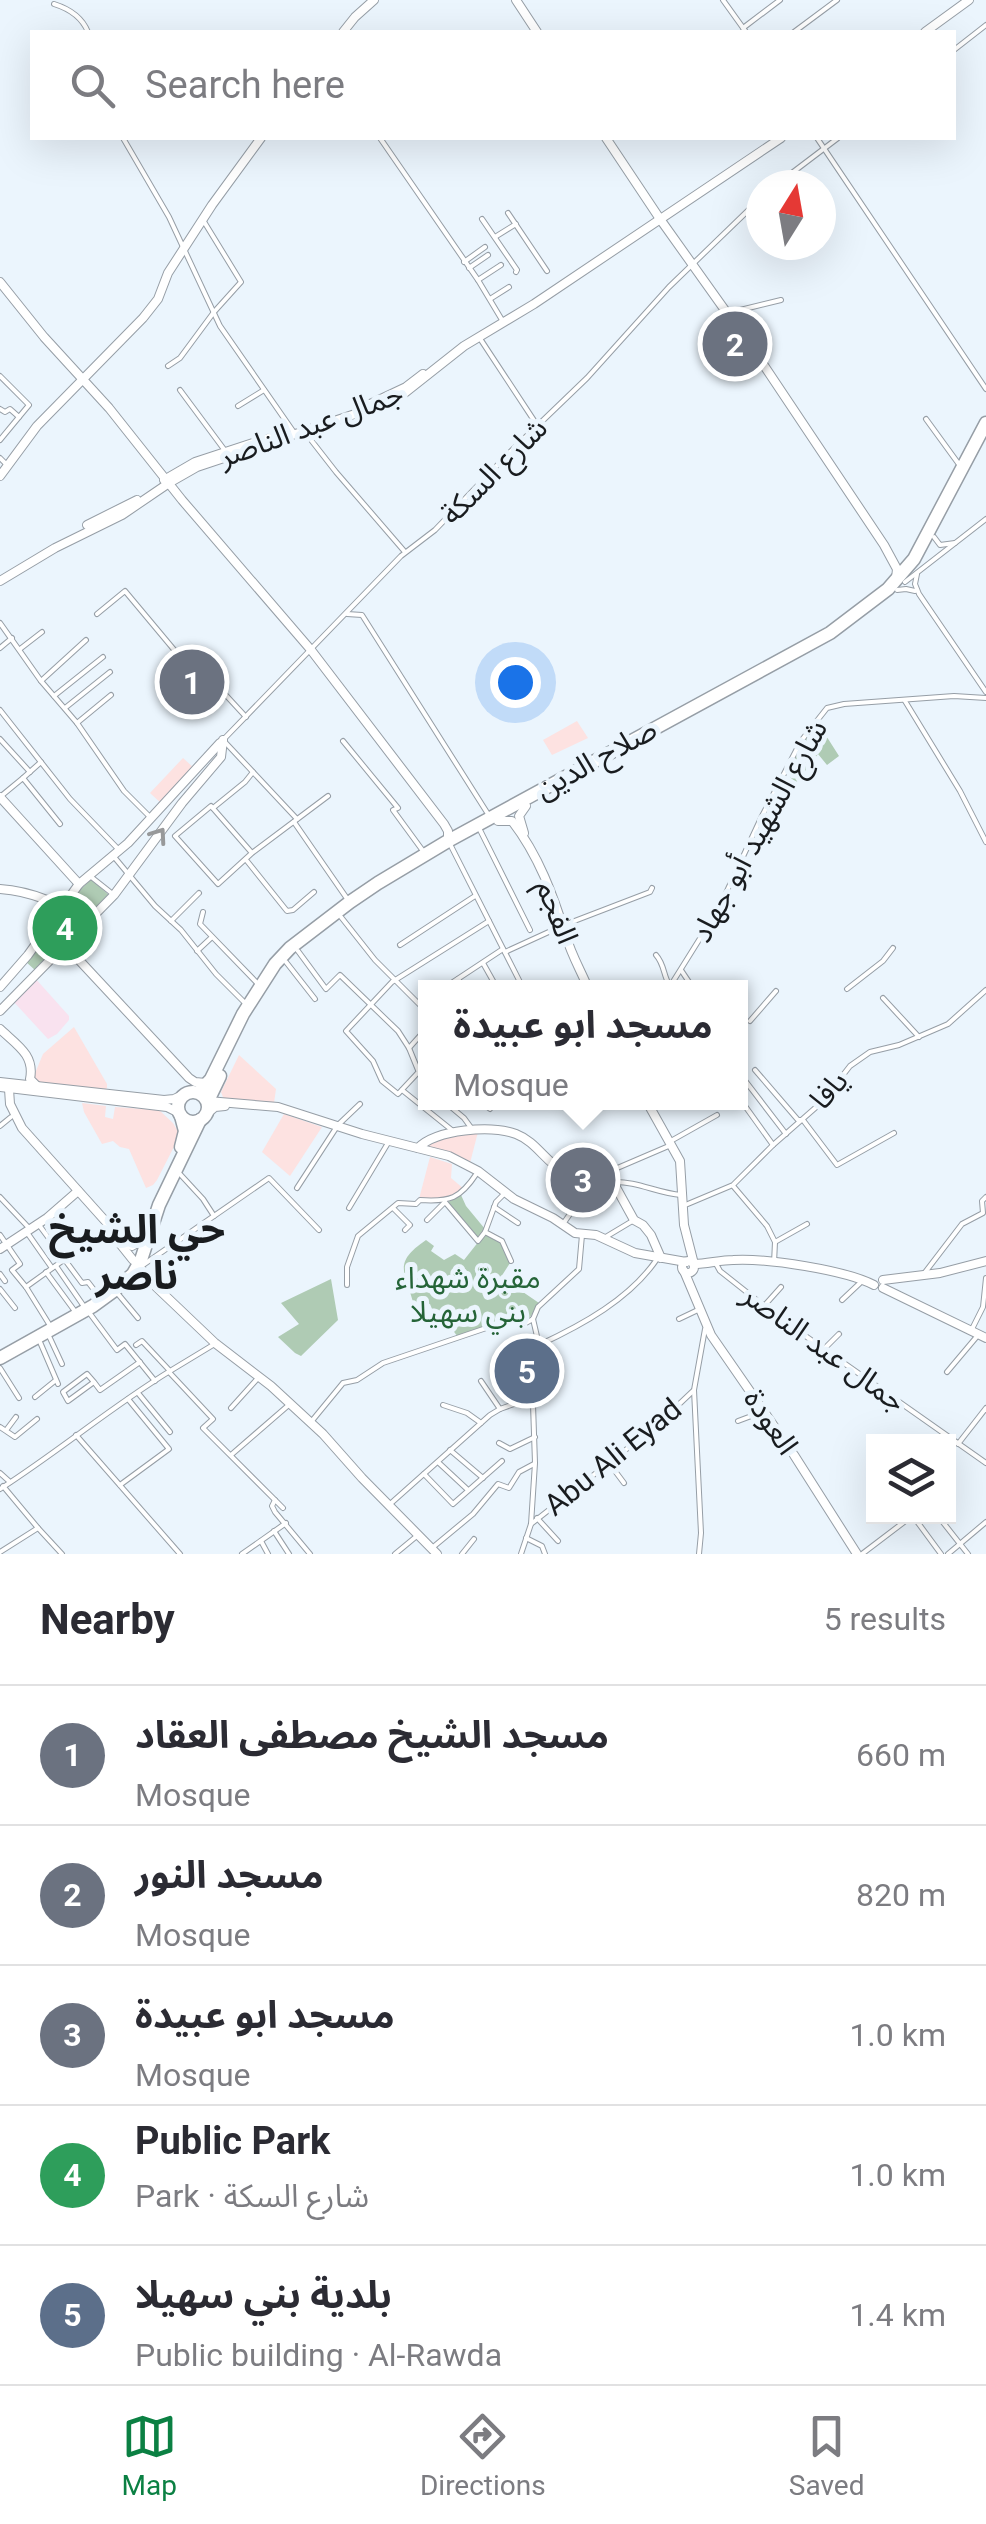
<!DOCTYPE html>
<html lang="en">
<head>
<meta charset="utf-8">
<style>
  :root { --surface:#fff; --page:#f7f7f7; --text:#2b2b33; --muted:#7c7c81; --line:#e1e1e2; --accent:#0b8043 }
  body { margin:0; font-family:Roboto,"Noto Sans Arabic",sans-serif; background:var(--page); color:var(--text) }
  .controls { position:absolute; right:30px; bottom:30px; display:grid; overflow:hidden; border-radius:0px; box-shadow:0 10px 40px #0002 }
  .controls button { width:90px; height:90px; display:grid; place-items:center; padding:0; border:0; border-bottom:2px solid var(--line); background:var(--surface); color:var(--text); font:50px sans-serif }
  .compass { position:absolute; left:746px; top:170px; width:90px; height:90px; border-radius:50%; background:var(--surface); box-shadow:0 10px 40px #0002; rotate:11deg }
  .you { position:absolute; left:515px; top:682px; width:35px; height:35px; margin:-25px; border:8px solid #fff; border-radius:50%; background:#1a73e8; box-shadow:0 0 0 15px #1a73e833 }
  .badge { display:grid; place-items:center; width:65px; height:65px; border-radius:50%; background:var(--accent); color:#fff; font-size:32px; font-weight:700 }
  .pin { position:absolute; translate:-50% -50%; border:5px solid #fff; box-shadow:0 2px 10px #0006 }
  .popup { position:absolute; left:418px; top:980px; width:330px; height:130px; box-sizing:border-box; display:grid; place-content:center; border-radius:0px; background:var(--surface); filter:drop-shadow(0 2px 8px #0005); font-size:32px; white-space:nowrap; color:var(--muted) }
  .popup b { font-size:38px; color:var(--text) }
  .popup::after { content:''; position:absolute; left:50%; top:100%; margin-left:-20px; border:20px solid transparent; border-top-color:var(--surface) }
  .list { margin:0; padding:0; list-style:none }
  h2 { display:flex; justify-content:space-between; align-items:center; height:130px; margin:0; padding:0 40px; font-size:42px }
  h2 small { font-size:32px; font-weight:400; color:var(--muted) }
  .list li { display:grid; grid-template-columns:65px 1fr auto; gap:30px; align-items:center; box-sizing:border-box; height:140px; padding:0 40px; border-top:2px solid var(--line) }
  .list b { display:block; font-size:38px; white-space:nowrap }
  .list p { margin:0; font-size:32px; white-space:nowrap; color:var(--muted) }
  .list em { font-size:32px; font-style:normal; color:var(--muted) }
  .icon { flex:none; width:55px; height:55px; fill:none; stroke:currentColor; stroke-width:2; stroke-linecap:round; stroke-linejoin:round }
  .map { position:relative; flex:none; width:986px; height:1554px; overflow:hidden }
  .search { position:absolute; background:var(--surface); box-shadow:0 10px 40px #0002; left:30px; right:30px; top:30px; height:110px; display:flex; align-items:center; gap:25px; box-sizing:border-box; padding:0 35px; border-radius:0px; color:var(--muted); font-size:38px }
  .sheet { height:830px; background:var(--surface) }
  nav { display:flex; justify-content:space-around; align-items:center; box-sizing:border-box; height:140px; border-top:2px solid var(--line); background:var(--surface); font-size:28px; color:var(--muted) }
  nav a { display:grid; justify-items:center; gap:5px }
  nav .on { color:var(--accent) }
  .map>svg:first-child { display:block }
  .education { fill:#fde2e1 }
  .medical { fill:#f9e2ef }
  .green { fill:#afcbb4 }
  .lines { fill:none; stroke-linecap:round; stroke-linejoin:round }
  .street-casing { stroke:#969ea6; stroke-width:6 }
  .secondary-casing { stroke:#969ea6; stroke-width:10 }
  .highway-casing { stroke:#969ea6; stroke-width:15 }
  .street { stroke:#fff; stroke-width:4 }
  .secondary { stroke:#fff; stroke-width:8 }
  .highway { stroke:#fff; stroke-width:12 }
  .oneway { stroke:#98999a }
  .labels { text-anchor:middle; stroke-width:10; stroke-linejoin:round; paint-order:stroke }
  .street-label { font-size:30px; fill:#191c1f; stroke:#ebf5fd }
  .park-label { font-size:30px; fill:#256438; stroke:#ebf5fd }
  .district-label { font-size:40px; font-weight:bold; fill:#191c1f; stroke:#ebf5fd }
</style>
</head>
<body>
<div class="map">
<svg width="986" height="1554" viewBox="0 0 986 1554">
  <rect width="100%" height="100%" fill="#ebf5fd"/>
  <g class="education">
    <path d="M577,721L588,738L552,755L543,740Z"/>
    <path d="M183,758L195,769L162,804L150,793Z"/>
    <path d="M74,1027L107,1084V1088L104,1090L40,1083L33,1078L43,1054Z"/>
    <path d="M239,1055L276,1089L274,1103L224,1100L221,1092Z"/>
    <path d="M82,1103L106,1106L105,1117L113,1119L115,1107L159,1110L173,1123L180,1135L157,1180L153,1185L146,1188L129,1149L120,1147L113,1141L102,1144L84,1112Z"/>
    <path d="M284,1114L322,1127L290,1176L262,1152Z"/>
    <path d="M469,1131L478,1132L470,1163L427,1147V1144Z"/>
    <path d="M430,1157L452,1164L451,1178L464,1189L443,1201L419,1199Z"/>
  </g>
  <path class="medical" d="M34,977L69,1016V1020L57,1034L48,1039L13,1001Z"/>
  <g class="green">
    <path d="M818,723L839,756L827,765L818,754L796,783L786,773L805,739Z"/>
    <path d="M91,879L110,896L36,971L25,961C47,933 66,903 91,879Z"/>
    <path d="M461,1195L466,1206L485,1229L484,1233L502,1243L510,1263L501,1277L539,1303L529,1319L507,1318L458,1337L445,1320L437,1321L430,1304L414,1306C406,1272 391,1264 426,1240L434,1246L431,1251L444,1260L455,1254L464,1260L479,1241L448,1202Z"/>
    <path d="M331,1279L338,1320L301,1356L295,1353L278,1337L299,1324L281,1303Z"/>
  </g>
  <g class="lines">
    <g class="street-casing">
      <g id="street">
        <path d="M723,0L746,32"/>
        <path d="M54,4C70,9 82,17 88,32"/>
        <path d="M743,28L780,0"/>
        <path d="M794,32L837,0"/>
        <path d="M954,50L986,25"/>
        <path d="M123,138L169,217L220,326L295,434"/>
        <path d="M380,138L478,280L502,320"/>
        <path d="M817,138L986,389"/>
        <path d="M776,185L838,138"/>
        <path d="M508,213L547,271"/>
        <path d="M482,219L517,270L516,272"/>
        <path d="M495,237L516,224"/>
        <path d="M464,262L485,247"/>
        <path d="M469,268L488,255"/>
        <path d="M478,280L501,265"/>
        <path d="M490,299L509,287"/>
        <path d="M728,313L781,300"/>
        <path d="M479,337L537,425"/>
        <path d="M168,366L180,358L214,312L241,282L203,220"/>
        <path d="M0,376L29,405L19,417L10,409L5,412L0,409"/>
        <path d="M180,390L226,452"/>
        <path d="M238,406L264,390"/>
        <path d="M926,419L958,463"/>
        <path d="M304,431L336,472L405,552"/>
        <path d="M0,440L19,417"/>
        <path d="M0,458L7,465"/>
        <path d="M934,537L940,545L955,543"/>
        <path d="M917,574L915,584L919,594L986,692"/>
        <path d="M905,582L986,519"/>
        <path d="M897,590L906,589L915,591"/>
        <path d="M97,614L125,591L201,682L211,679L246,717"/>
        <path d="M347,614L362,615L488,814"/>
        <path d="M0,623L41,681L77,723L124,791L151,818"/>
        <path d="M0,648L12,638"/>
        <path d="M20,649L42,632"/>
        <path d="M41,681L86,640"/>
        <path d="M54,696L103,657"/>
        <path d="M905,701L960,791L986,842"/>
        <path d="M65,708L110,672"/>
        <path d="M0,710L70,799L120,851"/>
        <path d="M77,723L111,695"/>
        <path d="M0,739L30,772"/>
        <path d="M343,741L398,808L393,810L423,851"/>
        <path d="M23,778L41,762"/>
        <path d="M0,797L23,778L60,824"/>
        <path d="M213,808L245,782L253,772"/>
        <path d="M297,819L223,740L401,556L435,530L509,453L587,378L669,287L761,198"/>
        <path d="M294,822L348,900"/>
        <path d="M480,830L530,930"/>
        <path d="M451,846L523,988"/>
        <path d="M252,853L211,806L175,836L218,884L252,853L328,796"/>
        <path d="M115,858L155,906L181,930L216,974L245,1003"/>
        <path d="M247,861L287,911L293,910L314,892"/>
        <path d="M90,876L114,895"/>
        <path d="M203,912L200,924L259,985"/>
        <path d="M341,917L375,960L426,1011"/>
        <path d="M171,921L199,893"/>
        <path d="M400,945L475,896"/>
        <path d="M197,951L212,937"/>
        <path d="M298,951L326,989L340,975L398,1031L409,1048L418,1070"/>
        <path d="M505,952L564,925L650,892L652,888"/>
        <path d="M656,955C665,965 663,976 670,986"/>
        <path d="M286,962L315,999"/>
        <path d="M483,963L497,988"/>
        <path d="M681,970L693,988"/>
        <path d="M458,979L464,988"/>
        <path d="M444,988L503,949"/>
        <path d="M669,988L719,908L761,818L801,741L827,708L844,704L954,696L986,698"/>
        <path d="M847,989L883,961L893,948"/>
        <path d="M883,998L919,1037"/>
        <path d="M750,1021L776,991"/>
        <path d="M409,1048L426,1029"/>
        <path d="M426,1064L398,1094L382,1081L373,1061L346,1031L392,982L489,921"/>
        <path d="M755,1070L798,1120H803L837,1165L894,1133"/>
        <path d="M740,1074L786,1134"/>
        <path d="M402,1090L453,1131"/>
        <path d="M740,1099L773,1145"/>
        <path d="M445,1102L464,1118L472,1129"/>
        <path d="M481,1102L490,1109"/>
        <path d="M338,1125L360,1104"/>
        <path d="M0,1126L11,1117"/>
        <path d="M669,1142L717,1115"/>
        <path d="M179,1173L203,1199L214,1216"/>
        <path d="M613,1182C637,1181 657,1193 681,1195"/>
        <path d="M734,1187L767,1226L775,1242L774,1263"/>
        <path d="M297,1188L336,1128"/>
        <path d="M503,1195L496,1202L485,1232L502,1241L511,1261"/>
        <path d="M0,1197L30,1229"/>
        <path d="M683,1206L733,1185L773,1145L822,1102L850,1066L870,1052L899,1045L948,1024L986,990"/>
        <path d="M494,1207L518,1223"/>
        <path d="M349,1208L388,1143"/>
        <path d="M393,1208L410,1225L405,1230"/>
        <path d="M427,1220L445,1202L478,1241L485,1232"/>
        <path d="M563,1224L572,1211L574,1198L588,1185L615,1169L671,1145"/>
        <path d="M39,1225L82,1283L88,1282L98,1295"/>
        <path d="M26,1231L52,1268"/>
        <path d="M0,1235L20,1264L12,1270L26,1287L49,1324"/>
        <path d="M604,1238L634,1220"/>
        <path d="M775,1242L807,1224"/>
        <path d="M715,1262L720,1271L777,1316L986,1463"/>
        <path d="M143,1265L269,1178L319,1230"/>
        <path d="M56,1266L83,1305"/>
        <path d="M46,1272L74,1310"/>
        <path d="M0,1274L5,1281"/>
        <path d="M923,1275L962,1224L983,1213L982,1201L986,1197"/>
        <path d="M347,1285V1267L358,1236L398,1203L416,1204L420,1200C450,1202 460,1199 477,1173"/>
        <path d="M26,1287L65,1259"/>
        <path d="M0,1289L15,1308"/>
        <path d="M118,1294L138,1318"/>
        <path d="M842,1300L860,1283"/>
        <path d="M764,1306L781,1287"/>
        <path d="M88,1311L117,1350L125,1344L155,1381"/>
        <path d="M533,1319L538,1307L579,1269L582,1235"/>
        <path d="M679,1319L700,1309"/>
        <path d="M971,1331L983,1307L986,1278"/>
        <path d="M49,1336L62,1364"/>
        <path d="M40,1342L58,1384"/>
        <path d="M136,1345L142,1341L170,1371L213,1345"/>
        <path d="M539,1345C582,1325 630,1299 657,1259"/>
        <path d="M824,1349L839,1334"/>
        <path d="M0,1368L19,1398"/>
        <path d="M169,1372L213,1419L203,1428L283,1508"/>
        <path d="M947,1372L979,1334"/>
        <path d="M481,1381L500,1409"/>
        <path d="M94,1382L87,1374L63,1392L68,1401L94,1382L100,1390L140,1362"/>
        <path d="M138,1393L170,1432"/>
        <path d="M35,1397L56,1380"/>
        <path d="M443,1405L467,1413L481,1423"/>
        <path d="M231,1408L259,1377"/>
        <path d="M738,1421L762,1412"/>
        <path d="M311,1422L343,1383L357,1380L383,1363L507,1321L526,1323L533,1319"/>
        <path d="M0,1427L15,1437L37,1419"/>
        <path d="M7,1429L16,1417"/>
        <path d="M76,1435L180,1554"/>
        <path d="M499,1443L510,1449L535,1437"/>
        <path d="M958,1444L986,1408"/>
        <path d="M450,1450L483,1478"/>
        <path d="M231,1455L291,1403"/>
        <path d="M439,1463L468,1490"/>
        <path d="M609,1463L624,1483"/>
        <path d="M0,1473L10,1482"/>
        <path d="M424,1474L453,1504L502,1461"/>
        <path d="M120,1485L169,1449L128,1399"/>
        <path d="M0,1489C58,1452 111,1407 170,1371"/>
        <path d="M275,1500L272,1506L275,1512L310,1554"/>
        <path d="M389,1505L490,1415L500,1409L531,1398"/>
        <path d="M913,1516L941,1554"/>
        <path d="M938,1516L968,1554"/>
        <path d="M537,1518L558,1541"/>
        <path d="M531,1524L656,1426L693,1391"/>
        <path d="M38,1528L62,1554"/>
        <path d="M274,1531L289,1554"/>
        <path d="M526,1538L542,1546L545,1554"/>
        <path d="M261,1541L268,1554"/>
        <path d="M432,1548L473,1514L498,1484L509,1488L519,1472L534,1464"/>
        <path d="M0,1552L38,1528L3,1486"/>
        <path d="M242,1554L286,1523"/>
        <path d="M395,1554L418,1535"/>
        <path d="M462,1554L474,1539"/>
        <path d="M521,1554L531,1524L535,1463L532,1375L539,1345L533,1319"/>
        <path d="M699,1554L701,1533L694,1390L705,1329"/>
        <path d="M862,1554L912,1516"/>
        <path d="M948,1554L986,1522"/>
      </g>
    </g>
    <g class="secondary-casing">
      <g id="secondary">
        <path d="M516,0L537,32"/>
        <path d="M343,32L355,17L374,0"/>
        <path d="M925,32L969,0"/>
        <path d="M606,138L660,219L759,358L884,545L897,569L896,579"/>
        <path d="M0,282L44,337L109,408L182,500L311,650L444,824L448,831V841"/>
        <path d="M370,404L406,387L423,374"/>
        <path d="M0,476L37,426L143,318L158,299L168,273L212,205L261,138"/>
        <path d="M164,480L195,462L271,437"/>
        <path d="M87,525L137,500"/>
        <path d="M0,581L55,548L122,515L169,483L197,467L367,410L402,395L464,346L534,304L781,138"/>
        <path d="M0,797L79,884"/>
        <path d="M498,821H512C539,856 553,895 566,936C571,954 581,971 588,988"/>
        <path d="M524,833L519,816L526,806"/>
        <path d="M0,889C30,891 64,904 87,923"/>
        <path d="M65,945L189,1078L195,1082L206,1083"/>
        <path d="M0,987L28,955L79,884L128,843L220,743"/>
        <path d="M0,1011L114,895L182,803L221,757L223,740"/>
        <path d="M0,1029C17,1045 35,1055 30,1079L37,1086"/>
        <path d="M0,1082L164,1100L174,1099L185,1094"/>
        <path d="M0,1087L167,1107L179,1113"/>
        <path d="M9,1089L10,1104L22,1128L125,1243L132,1246L139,1242"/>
        <path d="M208,1101L278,1107L362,1134L449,1156L478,1171L514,1199L553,1218L575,1233L596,1235L635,1253L686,1262"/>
        <path d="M647,1102L680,1161L684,1225L694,1264C707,1264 720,1260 733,1260C767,1258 845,1270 874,1285"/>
        <path d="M208,1113L215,1107L225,1106"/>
        <path d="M418,1148C437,1129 491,1125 516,1134C545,1145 553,1184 590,1171L613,1182L634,1220L643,1225L651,1235L661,1258"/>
        <path d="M121,1245L133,1260"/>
        <path d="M0,1249L47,1218L78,1191"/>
        <circle cx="688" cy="1267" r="6"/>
        <path d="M138,1265L152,1283L215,1343L271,1386L323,1434L362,1478L437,1554"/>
        <path d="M684,1271L711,1335L794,1455L857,1554"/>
        <path d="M883,1280L940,1273L986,1261"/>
        <path d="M883,1288L986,1338"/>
      </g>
    </g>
    <g class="highway-casing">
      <g id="highway">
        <circle cx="193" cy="1107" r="15"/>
        <path d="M199,1092L211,1079L243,1014L275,964L290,948L350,902L378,883L448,841L830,633L888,589L914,559L986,423"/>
        <path d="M208,1101L220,1076"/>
        <path d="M181,1147L185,1131L181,1116"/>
        <path d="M0,1358L93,1306L115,1290L133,1274L141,1260L159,1205L200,1120"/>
      </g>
    </g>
    <use href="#street" class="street"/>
    <use href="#secondary" class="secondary"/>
    <use href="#highway" class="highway"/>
  </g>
  <defs><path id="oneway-chevron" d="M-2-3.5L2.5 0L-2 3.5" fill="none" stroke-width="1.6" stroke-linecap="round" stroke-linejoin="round" transform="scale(2.5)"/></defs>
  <use class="oneway" href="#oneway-chevron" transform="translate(159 835) rotate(-55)"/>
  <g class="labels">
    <g class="street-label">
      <text transform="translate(311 425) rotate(-20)" y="10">جمال عبد الناصر</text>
      <text transform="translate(494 471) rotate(-45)" y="10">شارع السكة</text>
      <text transform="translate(596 759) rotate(-29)" y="10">صلاح الدين</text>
      <text transform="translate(759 831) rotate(-61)" y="10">شارع الشهيد أبو جهاد</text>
      <text transform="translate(557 912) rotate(69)" y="10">الفجم</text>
      <text transform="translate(829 1090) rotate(-49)" y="10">يافا</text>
      <text transform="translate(824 1348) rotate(36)" y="10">جمال عبد الناصر</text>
      <text transform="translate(771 1422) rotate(56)" y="10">العودة</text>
      <text transform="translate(613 1457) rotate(-39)" y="10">Abu Ali Eyad</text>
    </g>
    <g class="park-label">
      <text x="468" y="1288">مقبرة شهداء<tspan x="468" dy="34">بني سهيلا</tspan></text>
    </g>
    <g class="district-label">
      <text x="137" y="1243">حي الشيخ<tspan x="137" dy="46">ناصر</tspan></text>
    </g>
  </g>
</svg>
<div class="controls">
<button><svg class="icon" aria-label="layers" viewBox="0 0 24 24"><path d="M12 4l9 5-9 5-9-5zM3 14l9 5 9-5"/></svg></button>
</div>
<svg class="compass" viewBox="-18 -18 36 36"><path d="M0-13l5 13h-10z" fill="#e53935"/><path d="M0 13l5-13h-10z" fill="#7c7c81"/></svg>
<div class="you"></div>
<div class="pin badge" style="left:192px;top:682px;background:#6b7280">1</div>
<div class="pin badge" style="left:735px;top:344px;background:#6b7280">2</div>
<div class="pin badge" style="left:583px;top:1180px;background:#6b7280">3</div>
<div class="popup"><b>مسجد ابو عبيدة</b>Mosque</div>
<div class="pin badge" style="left:65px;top:928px;background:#2e9e5b">4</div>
<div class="pin badge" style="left:527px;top:1371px;background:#5c6f8a">5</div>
<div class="search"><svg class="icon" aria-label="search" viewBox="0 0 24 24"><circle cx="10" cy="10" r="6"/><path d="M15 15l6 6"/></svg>Search here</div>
</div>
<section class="sheet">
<h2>Nearby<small>5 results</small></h2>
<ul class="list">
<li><span class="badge" style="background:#6b7280">1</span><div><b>مسجد الشيخ مصطفى العقاد</b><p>Mosque</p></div><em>660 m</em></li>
<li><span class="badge" style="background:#6b7280">2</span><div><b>مسجد النور</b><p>Mosque</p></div><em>820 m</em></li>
<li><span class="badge" style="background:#6b7280">3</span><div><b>مسجد ابو عبيدة</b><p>Mosque</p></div><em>1.0 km</em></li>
<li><span class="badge" style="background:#2e9e5b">4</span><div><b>Public Park</b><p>Park · شارع السكة</p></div><em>1.0 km</em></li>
<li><span class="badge" style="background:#5c6f8a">5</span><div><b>بلدية بني سهيلا</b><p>Public building · Al-Rawda</p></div><em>1.4 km</em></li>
</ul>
</section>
<nav>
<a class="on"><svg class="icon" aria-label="map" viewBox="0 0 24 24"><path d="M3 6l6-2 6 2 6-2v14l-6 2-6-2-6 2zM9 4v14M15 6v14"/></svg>Map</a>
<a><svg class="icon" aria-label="directions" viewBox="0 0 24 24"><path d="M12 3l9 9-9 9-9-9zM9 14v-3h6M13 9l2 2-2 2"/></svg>Directions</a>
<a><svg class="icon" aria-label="saved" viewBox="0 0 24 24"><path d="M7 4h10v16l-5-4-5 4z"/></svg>Saved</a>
</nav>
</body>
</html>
